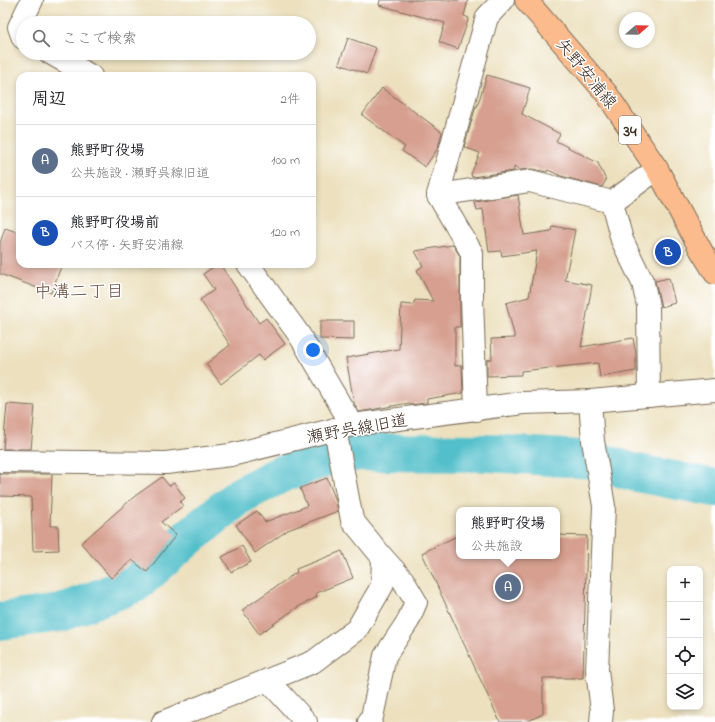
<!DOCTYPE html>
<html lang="ja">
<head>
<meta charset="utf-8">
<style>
  :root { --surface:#fff; --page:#f2f2f2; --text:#202124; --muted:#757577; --line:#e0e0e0; --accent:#1f6fb2 }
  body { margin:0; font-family:"Indie Flower","Klee One",sans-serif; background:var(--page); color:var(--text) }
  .controls { position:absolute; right:12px; bottom:12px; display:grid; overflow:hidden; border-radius:8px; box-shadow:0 2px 6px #0003 }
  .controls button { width:36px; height:36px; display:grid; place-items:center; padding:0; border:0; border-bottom:1px solid var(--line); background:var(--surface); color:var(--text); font:20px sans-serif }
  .compass { position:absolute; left:619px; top:12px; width:36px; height:36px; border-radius:50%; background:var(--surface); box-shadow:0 2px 6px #0003; rotate:70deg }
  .you { position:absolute; left:313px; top:350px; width:14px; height:14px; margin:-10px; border:3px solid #fff; border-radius:50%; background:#1a73e8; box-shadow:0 0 0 6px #1a73e833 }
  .badge { display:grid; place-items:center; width:26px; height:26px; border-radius:50%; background:var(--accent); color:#fff; font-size:13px; font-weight:700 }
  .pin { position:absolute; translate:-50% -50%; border:2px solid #fff; box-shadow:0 1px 4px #0006 }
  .popup { position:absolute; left:456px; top:507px; width:104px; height:52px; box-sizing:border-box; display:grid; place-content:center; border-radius:8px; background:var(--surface); filter:drop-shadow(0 1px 3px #0005); font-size:13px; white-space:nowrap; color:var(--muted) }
  .popup b { font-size:15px; color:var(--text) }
  .popup::after { content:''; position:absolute; left:50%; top:100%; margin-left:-8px; border:8px solid transparent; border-top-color:var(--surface) }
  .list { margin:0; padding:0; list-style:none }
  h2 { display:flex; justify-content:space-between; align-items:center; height:52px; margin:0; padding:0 16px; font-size:17px }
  h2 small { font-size:13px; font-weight:400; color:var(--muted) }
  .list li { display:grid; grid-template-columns:26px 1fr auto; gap:12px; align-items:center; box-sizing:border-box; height:72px; padding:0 16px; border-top:1px solid var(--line) }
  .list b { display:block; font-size:15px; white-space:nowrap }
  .list p { margin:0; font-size:13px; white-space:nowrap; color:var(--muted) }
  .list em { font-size:13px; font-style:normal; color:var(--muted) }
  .icon { flex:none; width:22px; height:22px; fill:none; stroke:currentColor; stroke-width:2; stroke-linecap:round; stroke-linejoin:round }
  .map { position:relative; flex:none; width:715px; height:722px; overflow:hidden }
  .search { position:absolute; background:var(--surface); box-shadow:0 2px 6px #0003; left:16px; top:16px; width:300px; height:44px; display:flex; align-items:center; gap:10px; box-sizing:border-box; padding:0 14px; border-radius:22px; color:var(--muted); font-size:15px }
  .panel { position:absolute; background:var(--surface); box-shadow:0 2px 6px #0003; left:16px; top:72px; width:300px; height:196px; border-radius:12px }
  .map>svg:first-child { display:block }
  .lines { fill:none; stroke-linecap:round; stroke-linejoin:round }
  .river { stroke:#52bfcb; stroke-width:38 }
  .building { fill:#d69f8f }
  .minor-casing { stroke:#796a56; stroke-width:24 }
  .major-casing { stroke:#796a56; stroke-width:24 }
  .minor { stroke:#fff; stroke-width:22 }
  .major { stroke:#fbbb8c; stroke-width:22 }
  .labels { text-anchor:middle; stroke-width:3; stroke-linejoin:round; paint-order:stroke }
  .shield { fill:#fff; stroke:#766a62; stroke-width:1 }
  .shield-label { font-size:16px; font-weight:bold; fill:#3b2a1e }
  .street-label { font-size:17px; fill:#3b2a1e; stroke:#fff }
  .neighbourhood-label { font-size:18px; fill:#715346; stroke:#fff }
</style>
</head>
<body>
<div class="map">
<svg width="715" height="722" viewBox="0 0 715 722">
  <rect width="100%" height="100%" fill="#fff"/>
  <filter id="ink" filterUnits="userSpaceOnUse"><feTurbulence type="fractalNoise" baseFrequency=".025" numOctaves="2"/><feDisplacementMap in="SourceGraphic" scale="8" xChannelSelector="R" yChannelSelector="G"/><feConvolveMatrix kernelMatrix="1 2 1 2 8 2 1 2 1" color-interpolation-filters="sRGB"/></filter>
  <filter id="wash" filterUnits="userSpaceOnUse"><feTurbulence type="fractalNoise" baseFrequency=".012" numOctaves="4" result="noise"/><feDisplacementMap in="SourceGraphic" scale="16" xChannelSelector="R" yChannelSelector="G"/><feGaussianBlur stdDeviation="0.9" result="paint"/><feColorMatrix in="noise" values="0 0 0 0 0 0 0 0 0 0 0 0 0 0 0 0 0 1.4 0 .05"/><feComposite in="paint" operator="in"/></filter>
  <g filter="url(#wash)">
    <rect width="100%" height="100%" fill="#ece0be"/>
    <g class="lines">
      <path class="river" d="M0,621L60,613L135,584L189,537L241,495L279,475L328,457L359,452L489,453L596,460L632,472L715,488"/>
    </g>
    <g id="blocks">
      <g class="building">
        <path d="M380,0H468L464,16L469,18L458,49L439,42L445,23L379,5Z"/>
        <path d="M348,38L376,48L367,74L339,64Z"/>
        <path d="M487,75L530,88L522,114L560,134L556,141L598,163L606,180L602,187L561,176L548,170L547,172L533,169L520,170L514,166V171L472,177L471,174L480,153L464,147L476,106L477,107Z"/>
        <path d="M382,88L442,132L438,148L425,167L402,151L405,147L362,115Z"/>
        <path d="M518,195L524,235L551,231L552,226L575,230L565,280L592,285L581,347L633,338L636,355V371L600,377L598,363L521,371V375L487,376V360L492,359L491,339L515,338L506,303L529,297L537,251L502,256L501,251L489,252L483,209L477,210L475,202Z"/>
        <path d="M5,228L20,233V264H62L51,293L0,274V243Z"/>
        <path d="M453,245L460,256V327H455V366L462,365L463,393L427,399V403H426L409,405V403L359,412L354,403L346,358L399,349L401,304L413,305L415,300L433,301L417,270L423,266L415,251Z"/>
        <path d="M218,264H220L259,323L266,318L285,344L263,360L259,355L221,384L206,364L230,345L200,300L214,290L203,274Z"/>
        <path d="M669,278L675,303L661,307L655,281Z"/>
        <path d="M320,321H354V340L320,339Z"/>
        <path d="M7,404L35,406L31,449H3Z"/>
        <path d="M0,474H52L50,526H58L59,550L33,551L31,497L0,496Z"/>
        <path d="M162,477L169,486L174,483L185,498L180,502L183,506L161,522L176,535L147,572L132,560L111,578L81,543L135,496Z"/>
        <path d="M327,478L336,501L338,511L288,530L255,553L236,525L257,511L265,522L307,506L300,488Z"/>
        <path d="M459,535V556H557V535L587,536L583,678H543V714L526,722H500L422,553Z"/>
        <path d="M242,546L251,562L231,572L222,557Z"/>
        <path d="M342,551L353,578L316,593L317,597L298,607L259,634L242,610L297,572L296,569Z"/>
      </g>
    </g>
  </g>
  <g filter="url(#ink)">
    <use href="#blocks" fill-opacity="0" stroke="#796a56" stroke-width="1"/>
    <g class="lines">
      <g class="minor-casing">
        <g id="minor">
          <path d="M23,38L19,27L32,0"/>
          <path d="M50,53L91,76"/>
          <path d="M438,195L530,181L612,202L657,169"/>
          <path d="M612,202L622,240L643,283L648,306L649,396"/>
          <path d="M248,264L300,336L352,425"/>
          <path d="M590,401L593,441L604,506L597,670L602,711L601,722"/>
          <path d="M476,410L472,299V253L438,195L487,17L503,0"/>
          <path d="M0,461L166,463L231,455L352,425L523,403L590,401L715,390"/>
          <path d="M268,680L306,722"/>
          <path d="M163,722L313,662L357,629L382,586L383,558L352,520L335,429"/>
          <path d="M369,722L372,717L385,656L408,621L416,602L403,580L383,558"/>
        </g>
      </g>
      <g class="major-casing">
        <path id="major" d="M526,0L606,93L657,169L702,252L715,273"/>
      </g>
      <use href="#minor" class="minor"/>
      <use href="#major" class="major"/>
    </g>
  </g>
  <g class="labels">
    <rect class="shield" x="619" y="116" width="22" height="28" rx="3"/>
    <g class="shield-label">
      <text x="630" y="136">34</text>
    </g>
    <g class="street-label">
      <text transform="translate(587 73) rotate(51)" y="6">矢野安浦線</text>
      <text transform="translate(357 428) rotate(-10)" y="6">瀬野呉線旧道</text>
    </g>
    <g class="neighbourhood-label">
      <text x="79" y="297">中溝二丁目</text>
    </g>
  </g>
</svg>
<div class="controls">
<button>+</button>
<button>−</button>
<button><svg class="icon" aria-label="locate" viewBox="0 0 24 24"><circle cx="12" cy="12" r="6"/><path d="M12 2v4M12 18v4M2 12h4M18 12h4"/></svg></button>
<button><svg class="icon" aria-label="layers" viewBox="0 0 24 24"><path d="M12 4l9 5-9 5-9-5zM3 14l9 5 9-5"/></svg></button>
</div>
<svg class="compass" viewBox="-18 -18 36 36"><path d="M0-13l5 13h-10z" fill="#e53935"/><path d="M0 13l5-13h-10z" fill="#757577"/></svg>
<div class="you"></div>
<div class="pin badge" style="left:508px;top:587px;background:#5c6f8a">A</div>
<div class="popup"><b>熊野町役場</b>公共施設</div>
<div class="pin badge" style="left:668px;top:252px;background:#1a4fb4">B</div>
<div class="search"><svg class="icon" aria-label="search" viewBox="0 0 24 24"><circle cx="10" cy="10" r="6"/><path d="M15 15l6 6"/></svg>ここで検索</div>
<section class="panel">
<h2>周辺<small>2件</small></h2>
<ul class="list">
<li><span class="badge" style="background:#5c6f8a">A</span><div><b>熊野町役場</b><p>公共施設 · 瀬野呉線旧道</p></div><em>100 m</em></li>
<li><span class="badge" style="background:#1a4fb4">B</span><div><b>熊野町役場前</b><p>バス停 · 矢野安浦線</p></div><em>120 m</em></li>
</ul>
</section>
</div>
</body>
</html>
